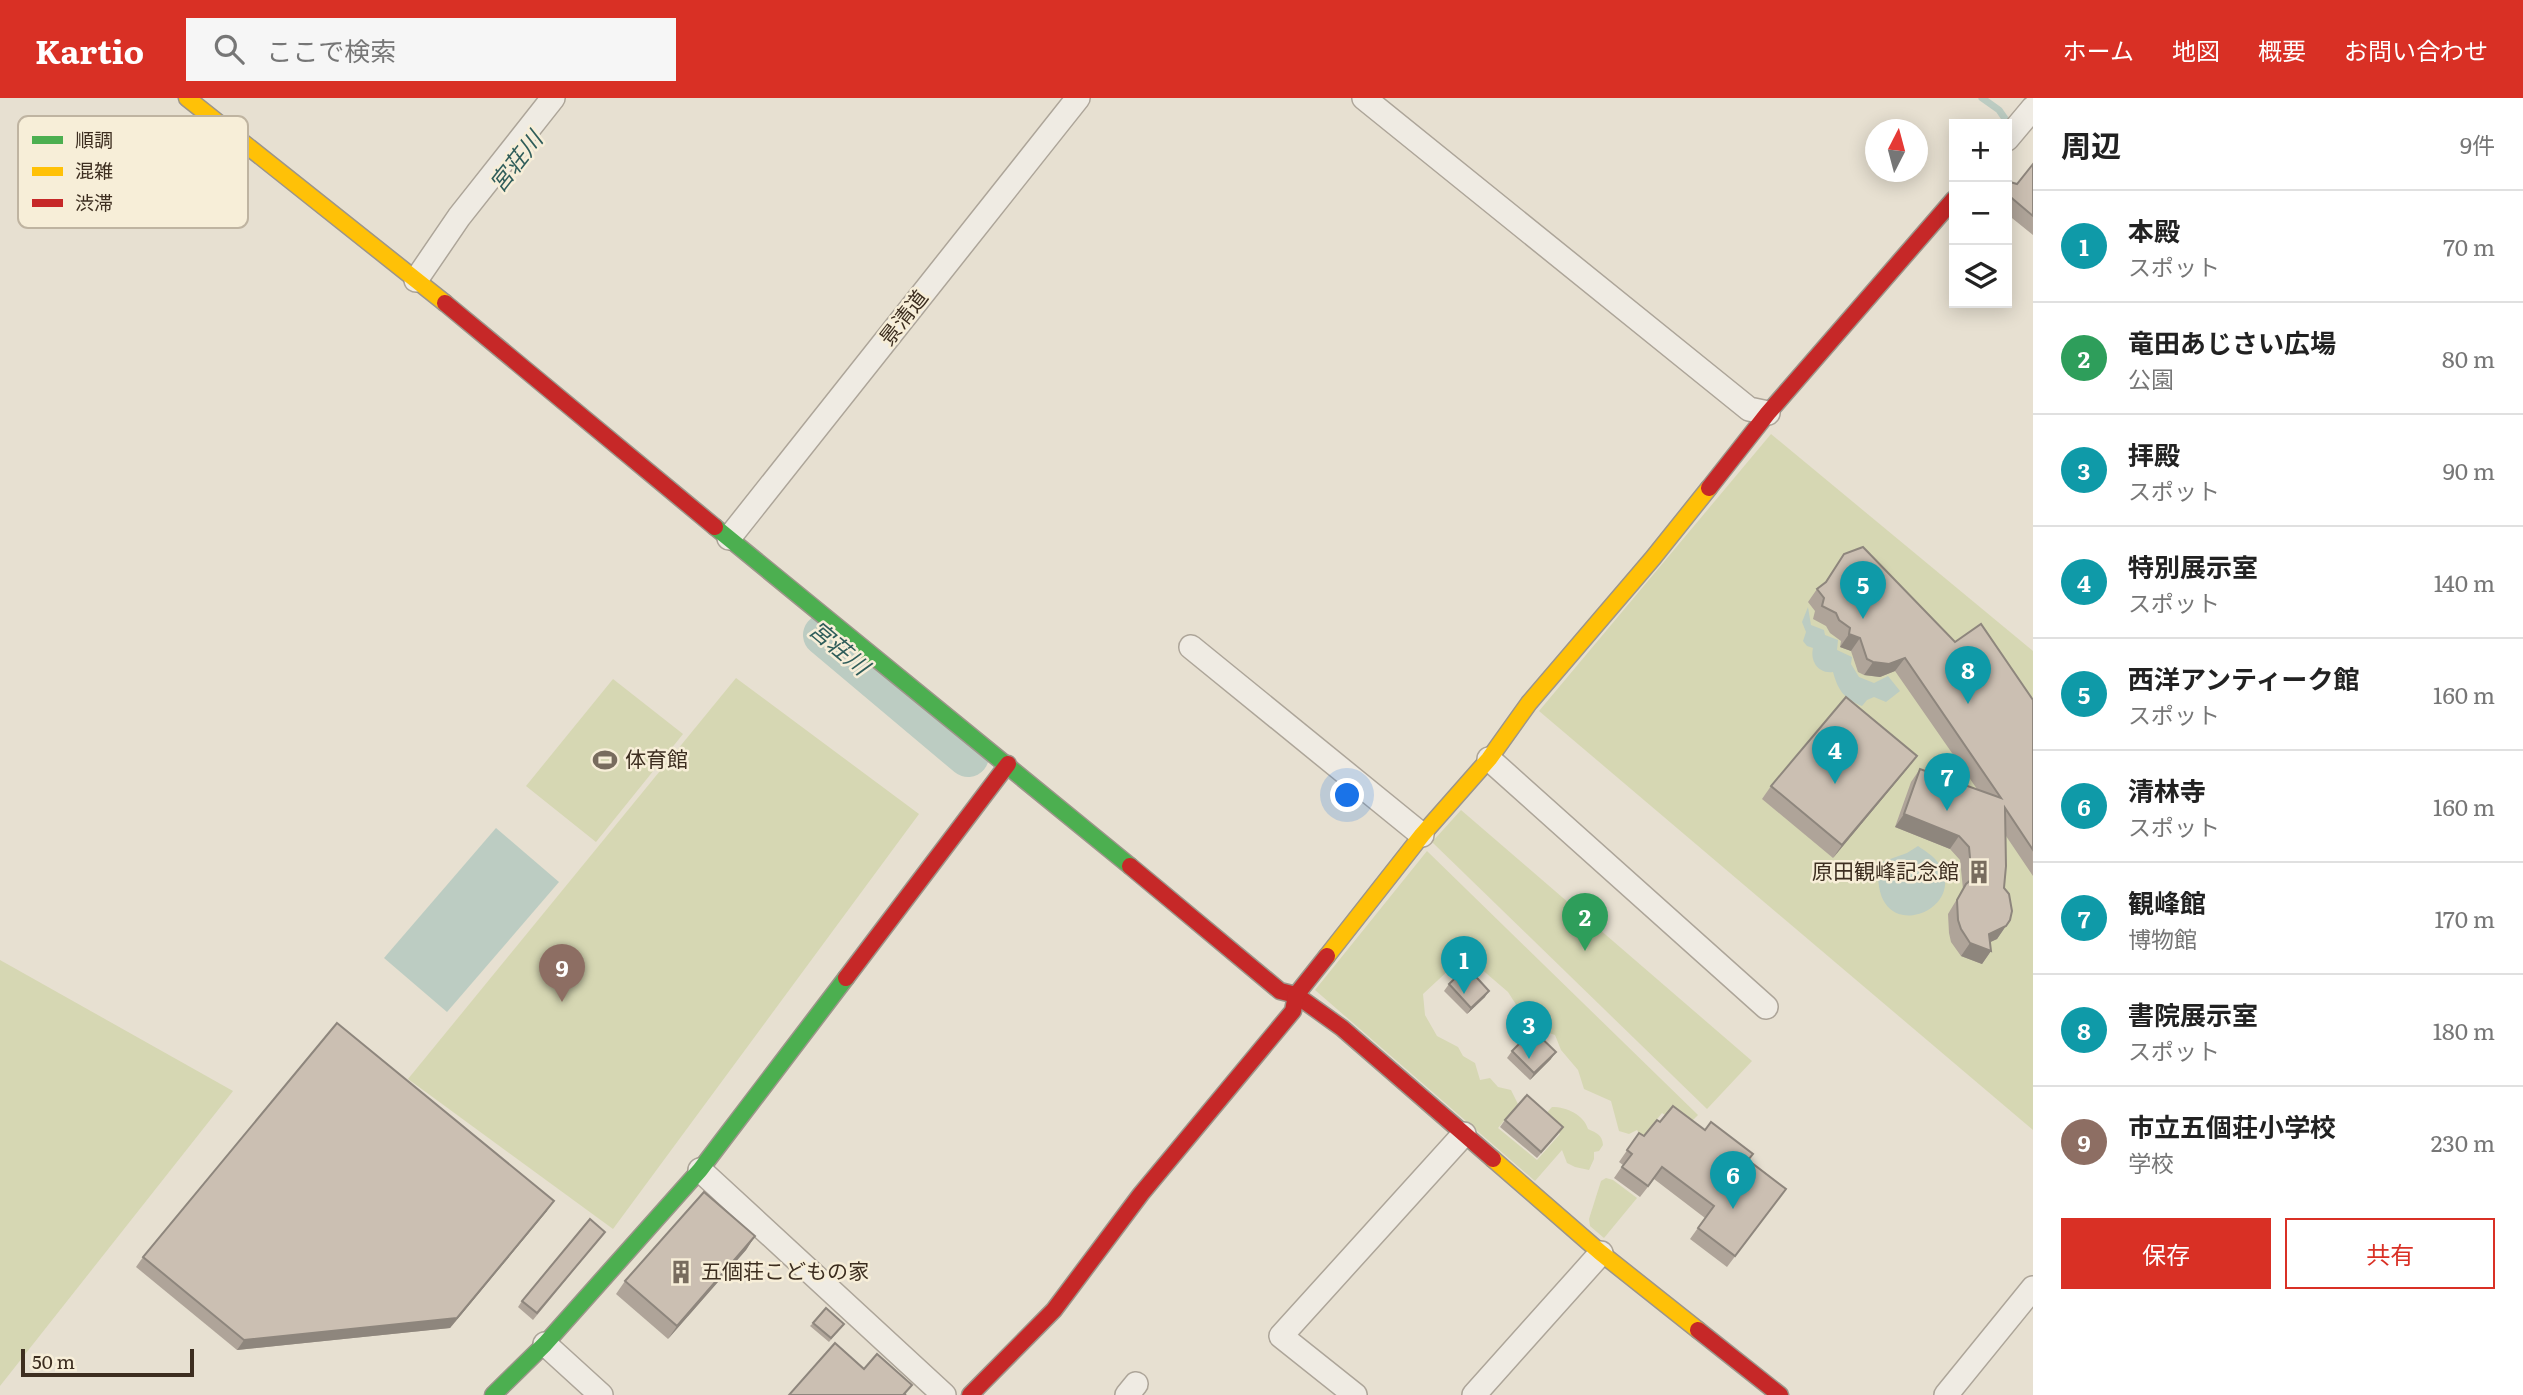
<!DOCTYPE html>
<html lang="ja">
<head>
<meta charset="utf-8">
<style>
  :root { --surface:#fff; --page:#f6f6f6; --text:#222; --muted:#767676; --line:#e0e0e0; --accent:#d93025 }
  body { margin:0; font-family:Literata,"Noto Sans JP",serif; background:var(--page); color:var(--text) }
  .controls { position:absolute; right:21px; top:21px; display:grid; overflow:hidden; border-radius:0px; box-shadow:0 4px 18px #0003 }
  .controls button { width:63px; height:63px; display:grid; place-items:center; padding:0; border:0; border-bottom:2px solid var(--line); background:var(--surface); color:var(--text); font:35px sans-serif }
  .compass { position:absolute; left:1865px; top:21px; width:63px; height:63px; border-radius:50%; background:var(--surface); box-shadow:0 4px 18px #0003; rotate:6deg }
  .scale { position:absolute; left:21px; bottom:18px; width:173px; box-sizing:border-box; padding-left:7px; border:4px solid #3d2e20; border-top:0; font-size:19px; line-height:24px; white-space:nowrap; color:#3d2e20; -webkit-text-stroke:5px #f7eed8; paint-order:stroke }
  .you { position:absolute; left:1348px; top:698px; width:24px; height:24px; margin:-18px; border:5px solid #fff; border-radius:50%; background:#1a73e8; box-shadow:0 0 0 10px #1a73e833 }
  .badge { display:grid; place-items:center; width:46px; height:46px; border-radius:50%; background:var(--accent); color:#fff; font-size:23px; font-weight:700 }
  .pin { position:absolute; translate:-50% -58px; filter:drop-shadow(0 2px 4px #0008) }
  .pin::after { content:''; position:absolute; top:37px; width:24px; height:21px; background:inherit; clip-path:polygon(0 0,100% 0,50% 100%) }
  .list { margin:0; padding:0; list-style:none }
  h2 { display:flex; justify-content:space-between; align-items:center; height:91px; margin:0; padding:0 28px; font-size:30px }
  h2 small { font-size:23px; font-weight:400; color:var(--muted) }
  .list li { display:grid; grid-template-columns:46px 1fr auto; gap:21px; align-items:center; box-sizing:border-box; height:112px; padding:0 28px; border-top:2px solid var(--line) }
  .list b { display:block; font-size:26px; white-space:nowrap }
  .list p { margin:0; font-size:23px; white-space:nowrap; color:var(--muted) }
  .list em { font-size:23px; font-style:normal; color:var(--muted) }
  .actions { display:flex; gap:14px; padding:21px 28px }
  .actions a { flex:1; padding:16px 0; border:2px solid var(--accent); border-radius:0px; text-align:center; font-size:24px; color:var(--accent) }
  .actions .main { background:var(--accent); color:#fff }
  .icon { flex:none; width:38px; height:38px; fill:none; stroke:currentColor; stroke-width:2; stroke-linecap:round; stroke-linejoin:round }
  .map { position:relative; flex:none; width:2033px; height:1297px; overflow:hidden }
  header { display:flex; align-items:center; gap:42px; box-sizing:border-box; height:98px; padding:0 35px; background:var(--accent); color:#fff }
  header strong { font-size:33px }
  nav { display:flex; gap:38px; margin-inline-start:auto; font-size:24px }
  .search { width:490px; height:63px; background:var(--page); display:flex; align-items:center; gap:18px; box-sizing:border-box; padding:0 24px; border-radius:0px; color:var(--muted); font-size:26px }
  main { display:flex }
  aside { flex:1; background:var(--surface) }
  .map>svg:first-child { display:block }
  .green { fill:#d6d7b3 }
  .water { fill:#bcccc2 }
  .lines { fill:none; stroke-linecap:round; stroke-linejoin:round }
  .stream { stroke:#bcccc2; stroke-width:7 }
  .river { stroke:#bcccc2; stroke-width:42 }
  .street-casing { stroke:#ada599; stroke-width:26 }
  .fast-casing { stroke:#9c958a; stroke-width:19 }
  .slow-casing { stroke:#9c958a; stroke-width:19 }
  .jam-casing { stroke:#9c958a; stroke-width:19 }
  .street { stroke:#efebe3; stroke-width:23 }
  .fast { stroke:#4caf50; stroke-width:16 }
  .slow { stroke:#ffc107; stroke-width:16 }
  .jam { stroke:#c62828; stroke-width:16 }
  .wall { fill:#afa499 }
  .shaded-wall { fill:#8e867d }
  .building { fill:#cbbfb2; stroke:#8e867d; stroke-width:2 }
  .labels { text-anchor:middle; stroke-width:5; stroke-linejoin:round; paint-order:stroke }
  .street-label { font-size:21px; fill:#3d2e20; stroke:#f7eed8 }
  .poi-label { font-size:21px; fill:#3d2e20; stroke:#f7eed8; text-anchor:start }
  .water-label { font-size:23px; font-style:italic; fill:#2f5d5a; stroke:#f7eed8 }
  .key { fill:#f7eed8; stroke:#bfb4a1; stroke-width:2 }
  .key-label { font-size:19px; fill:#3d2e20 }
</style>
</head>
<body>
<header>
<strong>Kartio</strong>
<div class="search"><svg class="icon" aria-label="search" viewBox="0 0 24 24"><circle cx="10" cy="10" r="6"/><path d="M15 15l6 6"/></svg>ここで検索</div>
<nav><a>ホーム</a><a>地図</a><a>概要</a><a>お問い合わせ</a></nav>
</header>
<main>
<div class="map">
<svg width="2033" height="1297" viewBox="0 0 2033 1297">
  <rect width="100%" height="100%" fill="#e7e0d1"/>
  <g class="green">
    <path d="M1771,336L2033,553V1032L1539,613Z"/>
    <path d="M736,580L919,716L613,1131L408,981Z"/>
    <path d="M613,581L683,636L596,744L526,688Z"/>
    <path d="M1461,712L1752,963L1707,1011L1432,744Z"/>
    <path d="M1427,753L1698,1017L1685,1030L1662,1015L1642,1040L1637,1032L1629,1036L1619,1033L1611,1003L1584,991L1578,972L1561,952L1555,937C1542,934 1527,923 1523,911L1517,908L1508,894L1465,857L1423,896L1425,917L1437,938L1458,949L1463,958L1475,965L1480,982L1490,980L1498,989L1511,992L1518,1006L1498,1030L1537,1062L1560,1036L1542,1020L1552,1009C1567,1009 1584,1017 1588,1031C1597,1035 1602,1037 1603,1047L1599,1053L1594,1054V1061L1589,1072L1575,1069L1567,1065L1562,1052L1535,1083L1315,892Z"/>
    <path d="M0,862L233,993L0,1288Z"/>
    <path d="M1606,1080L1613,1082L1637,1100L1604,1140L1590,1128L1589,1121L1601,1083Z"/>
  </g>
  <g class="water">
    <path d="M1808,509L1811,527L1824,532L1825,537L1838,542L1837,552L1852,559L1851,566L1859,579L1874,585L1888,578L1900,593L1886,604L1874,599L1867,602L1862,608C1844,601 1838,592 1833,574C1818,576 1810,563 1813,550L1807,548L1803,543L1806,534L1802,524Z"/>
    <path d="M496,730L559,784L447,914L384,860Z"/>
    <path d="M1918,748C1925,753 1934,758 1939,766C1971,814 1868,853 1879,765L1907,755Z"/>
  </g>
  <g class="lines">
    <path class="stream" d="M1982,0L1999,12L2008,25"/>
    <path class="river" d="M824,537L968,658"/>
    <g class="street-casing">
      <g id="street">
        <path d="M1364,0L1749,311L1768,315"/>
        <path d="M2007,41L2033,10"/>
        <path d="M416,182L459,119L553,0"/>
        <path d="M729,440L1078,0"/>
        <path d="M1191,549L1422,737"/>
        <path d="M1489,661L1766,909"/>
        <path d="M700,1072L944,1297"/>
        <path d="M545,1246L601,1297"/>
        <path d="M1127,1297L1136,1286"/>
        <path d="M1355,1297L1281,1238L1464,1036"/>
        <path d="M1474,1297L1601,1155"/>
        <path d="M1946,1297L2033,1190"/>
      </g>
    </g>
    <g class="fast-casing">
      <g id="fast">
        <path d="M715,429L1130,768"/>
        <path d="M493,1297L545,1246L700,1072L846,880"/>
      </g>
    </g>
    <g class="slow-casing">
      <g id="slow">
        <path d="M187,0L445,205"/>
        <path d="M1327,858L1422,737L1489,661L1529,605L1653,460L1709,390"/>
        <path d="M1493,1061L1601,1155L1698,1232"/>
      </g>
    </g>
    <g class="jam-casing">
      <g id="jam">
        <path d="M445,205L715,429"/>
        <path d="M1709,390L1768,315L1954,101"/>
        <path d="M1130,768L1280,893L1296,897L1342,930L1493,1061"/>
        <path d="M846,880L1008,666"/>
        <path d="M1698,1232L1780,1297"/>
        <path d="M970,1297L1054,1212L1141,1096L1293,913L1296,897L1327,858"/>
      </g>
    </g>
    <use href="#street" class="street"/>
    <use href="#fast" class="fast"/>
    <use href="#slow" class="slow"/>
    <use href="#jam" class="jam"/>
  </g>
  <g class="wall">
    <path d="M2033,66V137L2007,116V83L2017,86Z"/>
    <path d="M1844,456L1955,544L2033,602V778L2006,738L2004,790L2010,822L1997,841L1990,844L1991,853L1982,866L1961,858L1951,844L1949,835L1948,816L1963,791L1960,762L1950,751L1895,729L1911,684L1920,671L1977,691L1895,573L1880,579L1864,577L1858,574L1851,553L1840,549L1841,543L1830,535L1826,528L1813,521L1815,513L1808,504L1817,491L1824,486Z"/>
    <path d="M1907,671L1833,760L1762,701L1771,688Z"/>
    <path d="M1449,886L1485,899L1467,916L1444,893Z"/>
    <path d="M1512,953L1551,961L1530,982L1507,960Z"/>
    <path d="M1505,1022L1558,1036L1537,1060L1500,1029Z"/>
    <path d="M1660,1024L1705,1032L1749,1062L1786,1091L1727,1169L1690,1141L1705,1120L1654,1081L1640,1099L1614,1080L1623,1067L1619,1064L1639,1035L1644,1038Z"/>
    <path d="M547,1113L450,1230L237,1252L136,1169L143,1159Z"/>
    <path d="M605,1134L533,1222L518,1209L522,1203Z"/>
    <path d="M755,1138L746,1152L668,1241L616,1196L625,1183Z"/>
    <path d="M813,1225L844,1226L829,1244L810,1228Z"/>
  </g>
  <g class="shaded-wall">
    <path d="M1849,536L1860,540L1851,553L1840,549Z"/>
    <path d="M1905,560L1895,573L1880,579L1864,577L1873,564Z"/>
    <path d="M1917,658L1907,671L1833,760L1842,747Z"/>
    <path d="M1904,716L1959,738L1950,751L1895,729Z"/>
    <path d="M2010,822L1997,841L1980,849L1991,853L1982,866L1961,858L1970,845L1989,836Z"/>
    <path d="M1489,893L1485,899L1467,916L1471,910Z"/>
    <path d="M1556,954L1551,961L1530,982L1534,975Z"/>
    <path d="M554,1103L547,1113L450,1230L237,1252L244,1242Z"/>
    <path d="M755,1138L746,1152L668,1241L677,1228Z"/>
  </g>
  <g class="building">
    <path d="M2033,66V118L2007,96V83L2017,86Z"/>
    <path d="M1863,449L1955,544L1981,526L2033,602V752L2005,710L2006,768L2004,790L2009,796L2012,813L2010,822L2006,828L1989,836L1991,853L1970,845L1961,831L1958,822L1957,802L1966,786L1972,781L1969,749L1959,738L1904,716L1920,671L2001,700L1905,560L1889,566L1873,564L1867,561L1860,540L1849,536L1850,530L1839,522L1836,515L1822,508L1824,500L1817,491L1826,484L1844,456Z"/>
    <path d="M1846,599L1917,658L1842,747L1771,688Z"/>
    <path d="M1467,869L1489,893L1471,910L1449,886Z"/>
    <path d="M337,925L554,1103L457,1220L244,1242L143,1159Z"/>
    <path d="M1533,932L1556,954L1534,975L1512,953Z"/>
    <path d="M1527,997L1563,1029L1541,1054L1505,1022Z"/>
    <path d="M1673,1008L1705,1032L1711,1024L1753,1056L1748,1062L1786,1091L1735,1158L1698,1130L1714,1108L1662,1069L1648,1088L1622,1069L1632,1056L1627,1052L1639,1035L1644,1038L1657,1022L1660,1024Z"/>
    <path d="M704,1094L755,1138L677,1228L625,1183Z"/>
    <path d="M590,1121L605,1134L537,1215L522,1203Z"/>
    <path d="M826,1210L844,1226L831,1240L813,1225Z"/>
    <path d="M835,1245L864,1271L877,1256L912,1287L904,1296L906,1297H789Z"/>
  </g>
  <defs>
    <g id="stadium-bare" transform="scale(1.89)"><path d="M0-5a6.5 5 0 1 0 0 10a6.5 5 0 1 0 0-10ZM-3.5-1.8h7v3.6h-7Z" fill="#786c5e" stroke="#f7eed8" stroke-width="2.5" paint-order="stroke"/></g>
    <g id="building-bare" transform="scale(1.89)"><path d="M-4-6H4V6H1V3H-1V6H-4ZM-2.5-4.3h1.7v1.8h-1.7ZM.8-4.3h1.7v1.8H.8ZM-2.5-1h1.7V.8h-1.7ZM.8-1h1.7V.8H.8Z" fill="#786c5e" stroke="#f7eed8" stroke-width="2.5" paint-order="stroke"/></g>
  </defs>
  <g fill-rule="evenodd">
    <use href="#stadium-bare" x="605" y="662"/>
    <use href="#building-bare" x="1979" y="774"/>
    <use href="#building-bare" x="681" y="1174"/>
  </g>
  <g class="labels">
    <g class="street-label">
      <text transform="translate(904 220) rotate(-52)" y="7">景清道</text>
    </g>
    <g class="poi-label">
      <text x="625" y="669">体育館</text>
      <text x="1959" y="781" text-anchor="end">原田観峰記念館</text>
      <text x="701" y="1181">五個荘こどもの家</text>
    </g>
    <g class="water-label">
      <text transform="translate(516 64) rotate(-52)" y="8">宮荘川</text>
      <text transform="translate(839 550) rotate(40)" y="8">宮荘川</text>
    </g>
  </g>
  <rect x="18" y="18" width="230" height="112" rx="10" class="key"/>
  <rect x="32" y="38" width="31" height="8" fill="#4caf50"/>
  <rect x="32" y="69" width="31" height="9" fill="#ffc107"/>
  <rect x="32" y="101" width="31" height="8" fill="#c62828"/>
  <g class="key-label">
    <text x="75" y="49">順調</text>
    <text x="75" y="80">混雑</text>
    <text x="75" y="112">渋滞</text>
  </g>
</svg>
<div class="controls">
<button>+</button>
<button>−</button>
<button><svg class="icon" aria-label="layers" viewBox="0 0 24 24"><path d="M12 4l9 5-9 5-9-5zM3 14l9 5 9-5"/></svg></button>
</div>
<svg class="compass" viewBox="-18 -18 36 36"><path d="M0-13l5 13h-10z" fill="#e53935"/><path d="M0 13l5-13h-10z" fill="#767676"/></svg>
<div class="scale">50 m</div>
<div class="you"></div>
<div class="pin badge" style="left:1464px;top:896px;background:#0f9aa8">1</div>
<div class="pin badge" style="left:1585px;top:853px;background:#2e9e5b">2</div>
<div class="pin badge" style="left:1529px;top:961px;background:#0f9aa8">3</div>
<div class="pin badge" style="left:1835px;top:686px;background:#0f9aa8">4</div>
<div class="pin badge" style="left:1863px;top:521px;background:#0f9aa8">5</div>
<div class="pin badge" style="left:1733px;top:1111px;background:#0f9aa8">6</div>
<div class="pin badge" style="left:1947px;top:713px;background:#0f9aa8">7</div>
<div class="pin badge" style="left:1968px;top:606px;background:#0f9aa8">8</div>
<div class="pin badge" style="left:562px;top:904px;background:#8d6e63">9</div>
</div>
<aside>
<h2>周辺<small>9件</small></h2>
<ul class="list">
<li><span class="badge" style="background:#0f9aa8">1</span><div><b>本殿</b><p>スポット</p></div><em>70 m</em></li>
<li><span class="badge" style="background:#2e9e5b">2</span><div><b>竜田あじさい広場</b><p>公園</p></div><em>80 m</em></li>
<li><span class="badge" style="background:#0f9aa8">3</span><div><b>拝殿</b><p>スポット</p></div><em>90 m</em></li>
<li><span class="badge" style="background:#0f9aa8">4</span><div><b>特別展示室</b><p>スポット</p></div><em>140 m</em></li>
<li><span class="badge" style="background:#0f9aa8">5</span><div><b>西洋アンティーク館</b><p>スポット</p></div><em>160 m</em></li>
<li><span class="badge" style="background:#0f9aa8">6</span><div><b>清林寺</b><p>スポット</p></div><em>160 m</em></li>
<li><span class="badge" style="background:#0f9aa8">7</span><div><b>観峰館</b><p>博物館</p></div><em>170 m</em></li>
<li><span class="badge" style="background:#0f9aa8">8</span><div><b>書院展示室</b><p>スポット</p></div><em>180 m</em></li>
<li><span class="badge" style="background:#8d6e63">9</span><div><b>市立五個荘小学校</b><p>学校</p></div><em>230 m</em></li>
</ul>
<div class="actions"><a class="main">保存</a><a>共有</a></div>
</aside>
</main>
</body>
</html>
